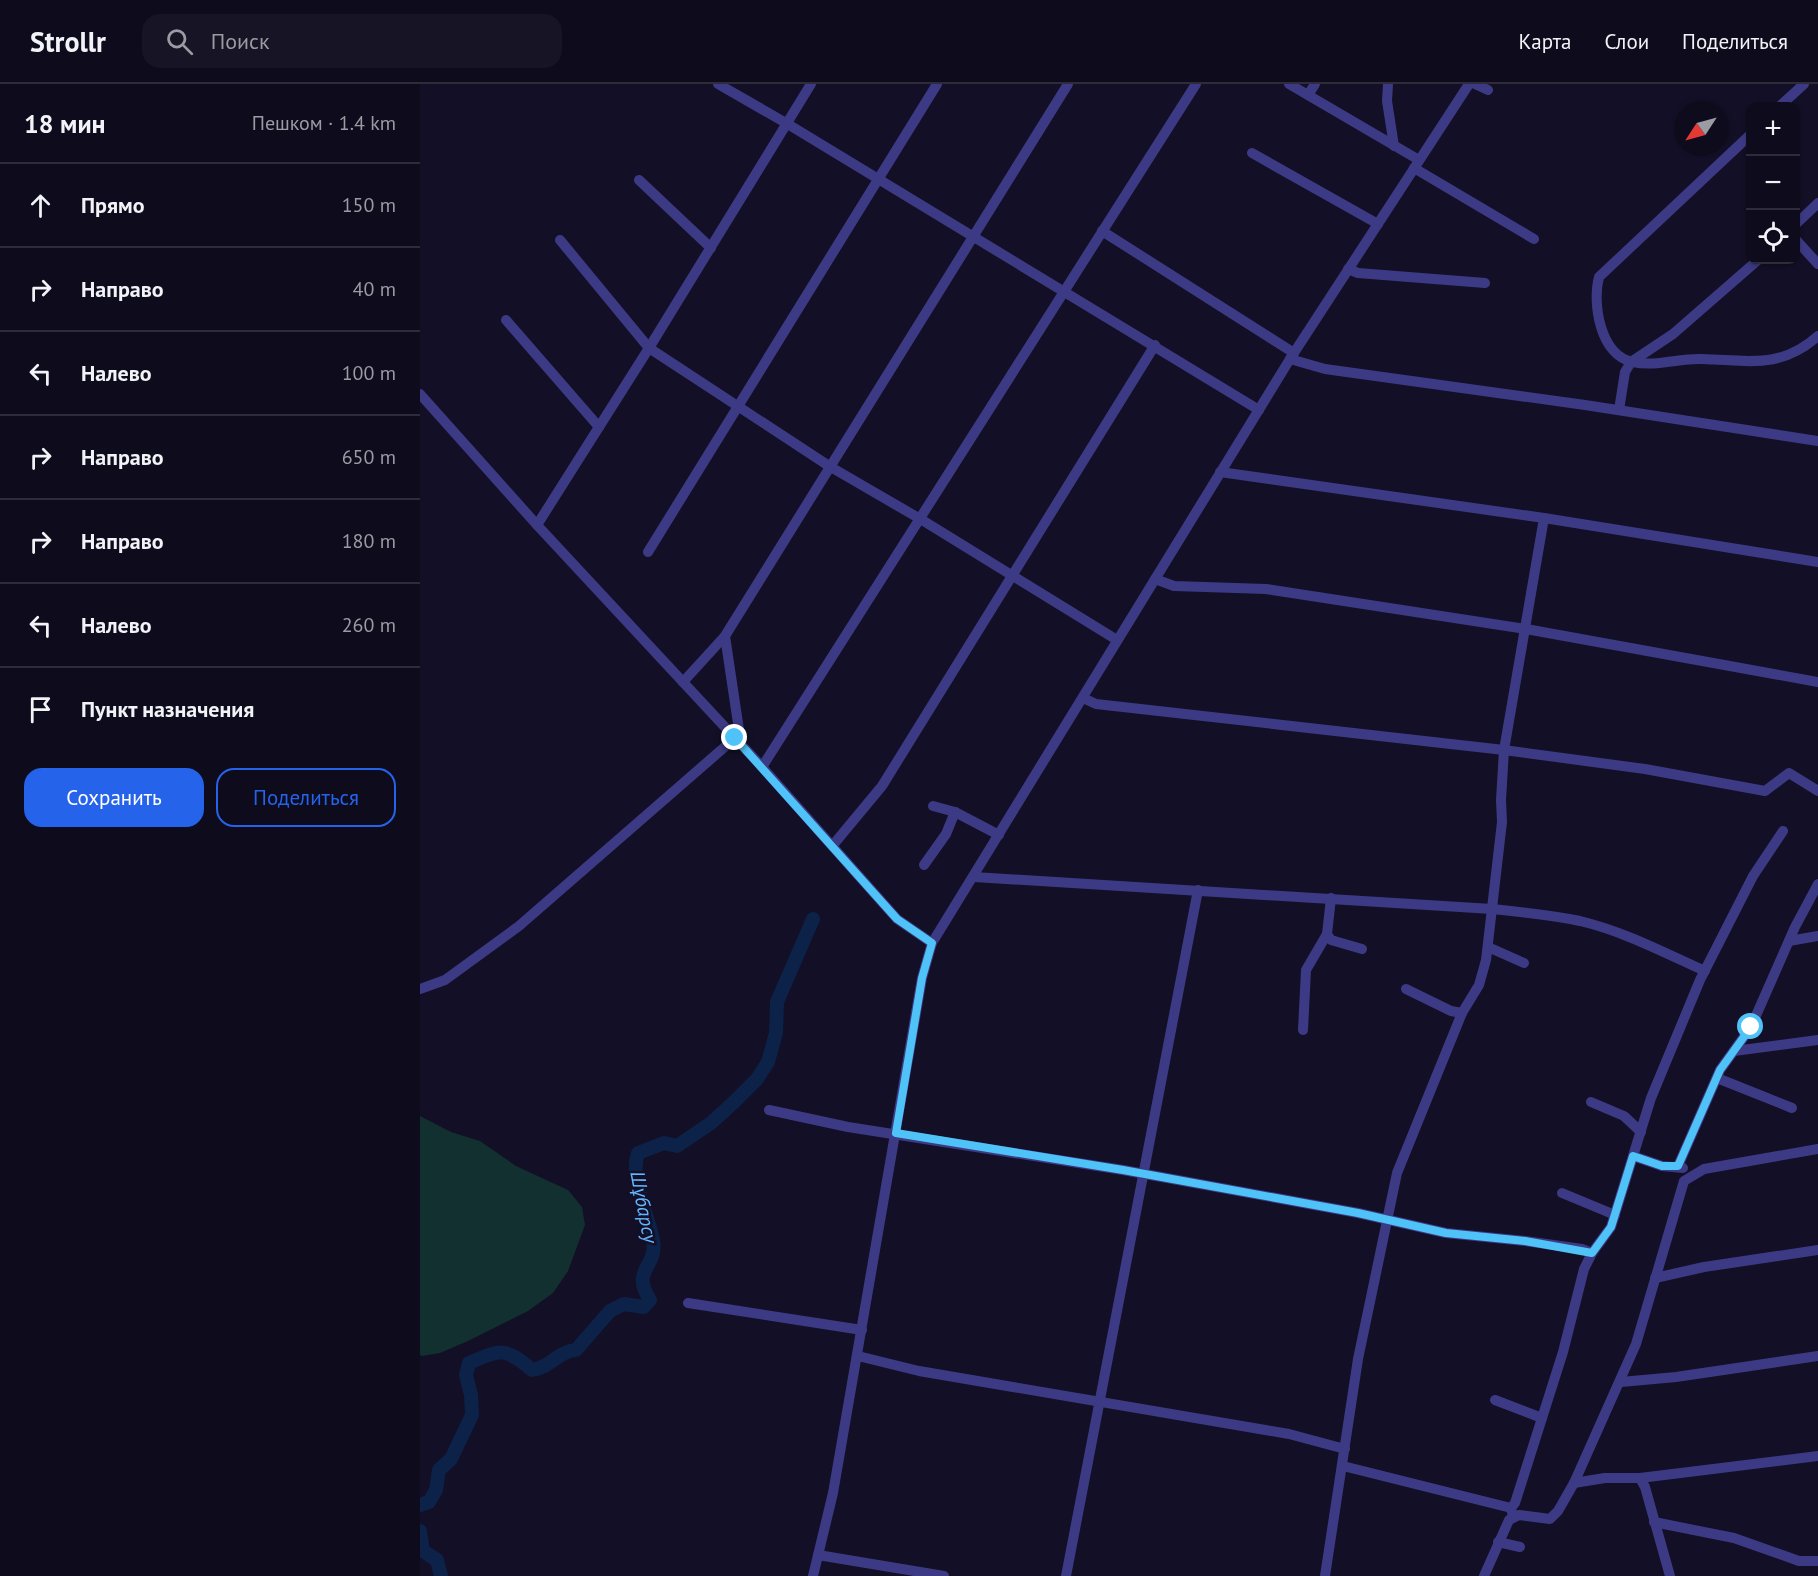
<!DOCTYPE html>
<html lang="ru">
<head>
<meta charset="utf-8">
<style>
  :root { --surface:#0e0b1c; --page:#171425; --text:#f1f3f6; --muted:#9b9ba3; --line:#2e2b3b; --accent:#2563eb }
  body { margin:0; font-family:"PT Sans",sans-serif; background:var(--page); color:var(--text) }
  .controls { position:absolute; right:18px; top:18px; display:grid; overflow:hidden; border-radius:12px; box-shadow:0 2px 4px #0004 }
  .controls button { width:54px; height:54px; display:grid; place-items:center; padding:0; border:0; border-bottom:2px solid var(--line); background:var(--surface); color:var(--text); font:30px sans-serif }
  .compass { position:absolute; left:1254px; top:18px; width:54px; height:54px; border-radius:50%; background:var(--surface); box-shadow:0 2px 4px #0004; rotate:234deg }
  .stop { position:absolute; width:18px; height:18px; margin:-14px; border:4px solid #4fc3f7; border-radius:50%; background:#fff }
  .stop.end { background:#4fc3f7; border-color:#fff; box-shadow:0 2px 6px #0008 }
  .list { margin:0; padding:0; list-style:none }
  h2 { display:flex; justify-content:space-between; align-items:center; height:78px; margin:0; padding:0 24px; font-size:26px }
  h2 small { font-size:20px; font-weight:400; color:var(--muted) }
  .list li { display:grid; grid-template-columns:39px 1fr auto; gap:18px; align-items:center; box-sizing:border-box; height:84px; padding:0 24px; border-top:2px solid var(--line) }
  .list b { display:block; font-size:22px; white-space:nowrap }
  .list em { font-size:20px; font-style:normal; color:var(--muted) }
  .actions { display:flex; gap:12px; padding:18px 24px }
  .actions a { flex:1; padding:14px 0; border:2px solid var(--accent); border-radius:18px; text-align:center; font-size:21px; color:var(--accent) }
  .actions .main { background:var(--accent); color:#fff }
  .icon { flex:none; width:33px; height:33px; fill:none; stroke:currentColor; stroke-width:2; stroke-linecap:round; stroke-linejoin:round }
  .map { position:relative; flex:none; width:1398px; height:1492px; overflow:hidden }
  header { display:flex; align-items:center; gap:36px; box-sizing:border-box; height:84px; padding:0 30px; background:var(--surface); border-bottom:2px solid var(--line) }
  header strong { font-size:28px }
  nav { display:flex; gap:33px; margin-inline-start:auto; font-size:21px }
  .search { width:420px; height:54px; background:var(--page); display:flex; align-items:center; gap:15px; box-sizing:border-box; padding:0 21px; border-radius:18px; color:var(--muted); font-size:22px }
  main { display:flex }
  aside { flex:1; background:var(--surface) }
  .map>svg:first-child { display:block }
  .green { fill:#12302f }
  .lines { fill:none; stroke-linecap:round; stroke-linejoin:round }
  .river { stroke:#0c2248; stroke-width:14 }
  .minor { stroke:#3d3a85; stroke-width:10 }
  .route { stroke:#4fc3f7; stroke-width:8 }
  .labels { text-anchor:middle; stroke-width:5; stroke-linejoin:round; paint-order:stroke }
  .water-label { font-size:20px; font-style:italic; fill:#62b6ff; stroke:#130f26 }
</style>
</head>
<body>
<header>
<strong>Strollr</strong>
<div class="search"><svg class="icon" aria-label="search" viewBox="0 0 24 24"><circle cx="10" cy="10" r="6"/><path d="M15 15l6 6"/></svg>Поиск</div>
<nav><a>Карта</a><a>Слои</a><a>Поделиться</a></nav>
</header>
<main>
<aside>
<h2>18 мин<small>Пешком · 1.4 km</small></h2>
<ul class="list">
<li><svg class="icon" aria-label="ahead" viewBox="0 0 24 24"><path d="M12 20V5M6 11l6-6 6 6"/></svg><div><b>Прямо</b></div><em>150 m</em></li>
<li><svg class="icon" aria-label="right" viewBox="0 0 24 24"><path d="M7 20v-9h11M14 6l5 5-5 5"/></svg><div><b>Направо</b></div><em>40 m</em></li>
<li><svg class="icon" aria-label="left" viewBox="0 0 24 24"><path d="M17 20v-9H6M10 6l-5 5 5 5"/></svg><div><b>Налево</b></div><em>100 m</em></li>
<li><svg class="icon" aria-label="right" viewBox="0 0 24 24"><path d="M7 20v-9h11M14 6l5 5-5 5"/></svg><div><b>Направо</b></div><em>650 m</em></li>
<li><svg class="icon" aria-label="right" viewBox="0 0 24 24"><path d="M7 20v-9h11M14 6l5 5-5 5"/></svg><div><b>Направо</b></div><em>180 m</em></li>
<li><svg class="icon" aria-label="left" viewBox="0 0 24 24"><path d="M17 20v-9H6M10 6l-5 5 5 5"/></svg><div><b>Налево</b></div><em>260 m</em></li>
<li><svg class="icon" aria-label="arrive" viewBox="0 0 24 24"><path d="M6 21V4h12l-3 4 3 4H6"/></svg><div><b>Пункт назначения</b></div></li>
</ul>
<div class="actions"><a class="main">Сохранить</a><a>Поделиться</a></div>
</aside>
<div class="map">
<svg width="1398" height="1492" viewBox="0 0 1398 1492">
  <rect width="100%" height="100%" fill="#130f26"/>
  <path class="green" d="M0,1032L31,1048L60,1057L96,1082L148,1106L162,1123L165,1141L148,1187L133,1209L108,1227L48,1257L20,1269L2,1272L0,1271Z"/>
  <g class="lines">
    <g class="river">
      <path d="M0,1421L9,1418L16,1406L19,1386L31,1375L52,1331L51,1311L46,1291L49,1279C81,1265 85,1263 112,1286C130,1284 138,1267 156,1266L190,1227L204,1220L224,1223L230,1216C210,1185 238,1184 233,1156C228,1129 209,1095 218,1069L244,1059L257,1062L291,1039L313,1019L337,995L348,978L356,949L357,918L393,835"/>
      <path d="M0,1447L3,1467L17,1476L21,1492"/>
    </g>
    <g class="minor">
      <path d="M298,0L366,39L839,326"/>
      <path d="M869,0L999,76"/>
      <path d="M968,0L967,17L974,62"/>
      <path d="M1055,0L1068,6"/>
      <path d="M888,11L895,0"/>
      <path d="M1360,22L1384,0"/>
      <path d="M1330,51L1179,193C1172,219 1180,272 1213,278C1236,283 1259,274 1282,275C1327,276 1360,286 1398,252"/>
      <path d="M832,69L958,140"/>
      <path d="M994,84L1114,155"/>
      <path d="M219,96L291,164"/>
      <path d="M1376,140L1398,119"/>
      <path d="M682,147L874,269"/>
      <path d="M140,156L229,264L409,382L502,436L697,556"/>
      <path d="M1376,156L1398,180"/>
      <path d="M928,185L938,189L1065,199"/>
      <path d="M86,236L179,343"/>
      <path d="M870,275L905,285L1165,321L1398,357"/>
      <path d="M0,310L117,441L342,683L477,835L512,859"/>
      <path d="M1199,326L1205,288L1211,278L1253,250L1338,176"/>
      <path d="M800,388L1124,434L1398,478"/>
      <path d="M117,441L229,264L391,0"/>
      <path d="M228,468L517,0"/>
      <path d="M735,495L754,502L846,505L1106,545L1398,598"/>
      <path d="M263,598L305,552L648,0"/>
      <path d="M663,614L676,620L1084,666L1225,685L1345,707L1369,689L1398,707"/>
      <path d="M342,683L776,0"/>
      <path d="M513,722L535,728L579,751"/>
      <path d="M413,761L462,702L735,261"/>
      <path d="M504,781L526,750L535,728"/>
      <path d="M554,793L1072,825C1101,828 1131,831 1160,837C1203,847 1245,869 1285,887"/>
      <path d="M911,814L907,850L911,856L942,865"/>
      <path d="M1369,857L1398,852"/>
      <path d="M1068,863L1104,879"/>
      <path d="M0,905L25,896L99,842L315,654L319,646L305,552"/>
      <path d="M986,905L1031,927L1042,929"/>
      <path d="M883,946L886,886L907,850"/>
      <path d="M1314,967L1398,956"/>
      <path d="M1297,994L1372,1024"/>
      <path d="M1171,1018L1204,1032L1221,1048"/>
      <path d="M349,1026L428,1043L703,1086L938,1129L1026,1149L1105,1157L1162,1165L1172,1169"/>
      <path d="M1213,1072L1242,1082L1263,1084"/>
      <path d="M1258,1082L1300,986L1331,943L1375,843L1398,800"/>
      <path d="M1142,1109L1195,1131"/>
      <path d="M1235,1194L1284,1183L1398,1166"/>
      <path d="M268,1219L442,1246"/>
      <path d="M438,1272L499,1287L869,1350L925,1365"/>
      <path d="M1201,1298L1256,1293L1398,1272"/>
      <path d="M1075,1316L1122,1334"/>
      <path d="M923,1382L1091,1424"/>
      <path d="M1220,1394L1225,1403L1250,1492"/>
      <path d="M1154,1399L1185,1394H1220L1398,1372"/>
      <path d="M1093,1433L1091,1424L1095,1419L1143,1268L1164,1185L1172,1169L1191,1143L1231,1014L1280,896L1333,792L1363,747"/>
      <path d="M1234,1438L1314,1454L1379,1477H1398"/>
      <path d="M1078,1458L1100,1463"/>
      <path d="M398,1471L524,1492"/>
      <path d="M393,1492L413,1409L502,894L512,859L870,275L1049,0"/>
      <path d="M646,1492L778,806"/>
      <path d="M905,1492L938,1275L977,1089L1042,929L1059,901L1066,876L1082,738L1081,716L1084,666L1124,434"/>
      <path d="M1064,1492L1089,1436L1099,1431L1130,1435L1138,1427L1154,1399L1216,1260L1264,1097L1284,1085L1398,1065"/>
    </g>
  </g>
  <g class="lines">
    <path class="route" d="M315,654L477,835L512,859L502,894L476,1049L703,1086L938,1129L1026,1149L1105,1157L1172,1169L1191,1143L1213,1072L1242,1082H1258L1300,986L1331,943"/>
  </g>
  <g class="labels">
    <g class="water-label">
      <text transform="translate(224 1123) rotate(79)" y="7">Шұбарсу</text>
    </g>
  </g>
</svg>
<div class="controls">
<button>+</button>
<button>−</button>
<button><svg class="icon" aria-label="locate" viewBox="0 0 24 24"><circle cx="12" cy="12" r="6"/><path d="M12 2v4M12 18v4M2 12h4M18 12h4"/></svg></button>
</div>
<svg class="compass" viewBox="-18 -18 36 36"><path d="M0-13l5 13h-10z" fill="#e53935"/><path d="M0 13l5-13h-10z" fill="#9b9ba3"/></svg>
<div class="stop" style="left:1331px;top:943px"></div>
<div class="stop end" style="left:315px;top:654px"></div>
</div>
</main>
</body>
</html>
